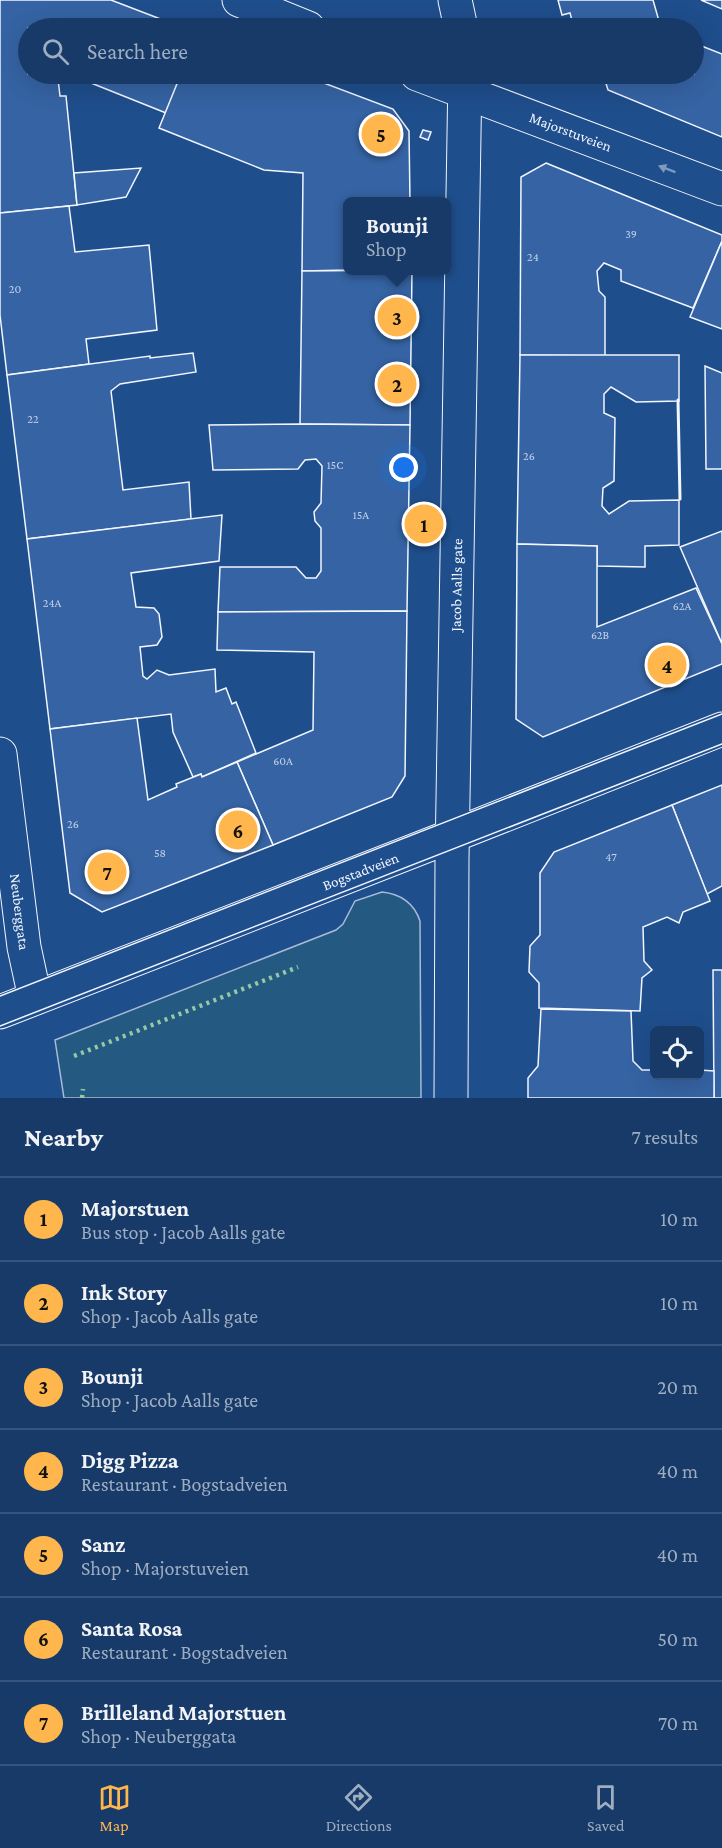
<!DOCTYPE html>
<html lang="en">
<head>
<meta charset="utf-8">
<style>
  :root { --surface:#173a69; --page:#244571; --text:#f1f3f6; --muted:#9eadc0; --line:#36547d; --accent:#ffb74d }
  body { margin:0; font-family:"Crimson Pro",serif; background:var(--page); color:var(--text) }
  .controls { position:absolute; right:18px; bottom:18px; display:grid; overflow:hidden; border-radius:9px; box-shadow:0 6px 24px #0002 }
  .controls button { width:54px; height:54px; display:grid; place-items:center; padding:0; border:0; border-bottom:2px solid var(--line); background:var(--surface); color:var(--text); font:30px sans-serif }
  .you { position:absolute; left:404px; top:468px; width:21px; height:21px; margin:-15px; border:4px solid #fff; border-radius:50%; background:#1a73e8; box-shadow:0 0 0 9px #1a73e833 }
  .badge { display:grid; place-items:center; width:39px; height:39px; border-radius:50%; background:var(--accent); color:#111; font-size:20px; font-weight:700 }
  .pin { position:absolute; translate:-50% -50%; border:3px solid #fff; box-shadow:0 2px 6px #0006 }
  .popup { position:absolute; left:343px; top:197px; width:108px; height:78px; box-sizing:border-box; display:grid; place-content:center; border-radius:9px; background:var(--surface); filter:drop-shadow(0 2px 4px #0005); font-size:20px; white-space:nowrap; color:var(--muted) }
  .popup b { font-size:22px; color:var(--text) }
  .popup::after { content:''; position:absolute; left:50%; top:100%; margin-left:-12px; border:12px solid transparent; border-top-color:var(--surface) }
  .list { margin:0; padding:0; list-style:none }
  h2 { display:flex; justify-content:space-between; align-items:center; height:78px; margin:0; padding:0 24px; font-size:26px }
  h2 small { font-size:20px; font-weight:400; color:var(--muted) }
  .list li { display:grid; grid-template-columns:39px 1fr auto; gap:18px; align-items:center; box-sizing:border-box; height:84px; padding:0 24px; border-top:2px solid var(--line) }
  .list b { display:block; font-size:22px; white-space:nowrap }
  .list p { margin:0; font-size:20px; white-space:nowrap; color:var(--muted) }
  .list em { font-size:20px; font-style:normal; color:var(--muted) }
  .icon { flex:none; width:33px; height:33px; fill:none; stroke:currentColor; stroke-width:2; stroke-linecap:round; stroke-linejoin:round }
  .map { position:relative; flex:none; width:722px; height:1098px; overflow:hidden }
  .search { position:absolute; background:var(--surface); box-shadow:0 6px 24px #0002; left:18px; right:18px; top:18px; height:66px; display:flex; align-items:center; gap:15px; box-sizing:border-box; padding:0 21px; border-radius:33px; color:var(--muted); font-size:22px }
  .sheet { height:666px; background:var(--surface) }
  nav { display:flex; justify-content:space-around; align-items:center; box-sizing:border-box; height:84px; border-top:2px solid var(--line); background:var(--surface); font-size:16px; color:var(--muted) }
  nav a { display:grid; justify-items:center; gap:3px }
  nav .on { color:var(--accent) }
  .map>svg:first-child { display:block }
  .green { fill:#245a82; stroke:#a8bbd7; stroke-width:1.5 }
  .building { fill:#3563a3; stroke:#f2f6ff; stroke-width:1.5 }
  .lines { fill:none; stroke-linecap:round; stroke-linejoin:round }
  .street-casing { stroke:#f2f6ff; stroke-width:35 }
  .secondary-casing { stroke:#f2f6ff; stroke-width:35 }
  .street { stroke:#1f4e8c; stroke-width:33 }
  .secondary { stroke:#1f4e8c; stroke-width:33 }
  .tram { stroke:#f2f6ff; stroke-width:1.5 }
  .hedge { stroke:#97c8a6; stroke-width:4.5; stroke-dasharray:3 4.5; stroke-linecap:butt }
  .wall { stroke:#f2f6ff; stroke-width:3 }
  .oneway { fill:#7e9ac0 }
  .labels { text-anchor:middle; stroke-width:4.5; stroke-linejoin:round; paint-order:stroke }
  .number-label { font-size:12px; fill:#c3d1e8 }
  .street-label { font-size:15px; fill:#f2f6ff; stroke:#1f4e8c }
</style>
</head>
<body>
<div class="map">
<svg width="722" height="1098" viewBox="0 0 722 1098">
  <rect width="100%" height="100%" fill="#1f4e8c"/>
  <path class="green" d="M382,892C401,894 414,903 420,921L421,1098H64L55,1040L336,930L343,924L355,901Z"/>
  <g class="building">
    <path d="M0,0H111L184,28H28V74H61V79H58L60,96H66L77,205L0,213Z"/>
    <path d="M558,0H653L661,28H574L570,13L562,15Z"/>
    <path d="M701,0H722V9Z"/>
    <path d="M694,43L722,54V137L608,90L603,74H694Z"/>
    <path d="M78,74H181L166,113L86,81L87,77Z"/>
    <path d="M181,74H300L393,109L409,131L410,202H348V270L302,271L303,173L264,170L159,128Z"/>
    <path d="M423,130L431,132L428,140L420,137Z"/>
    <path d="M546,163L722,235V241L693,308L621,281V270L604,263L597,271L599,291L605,297V356L520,355L521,177Z"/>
    <path d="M141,168L126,197L77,205L74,173Z"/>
    <path d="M69,206L75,252L149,245L157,330L86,339L89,364L7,375L0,315V213Z"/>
    <path d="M722,241V329L690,317Z"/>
    <path d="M412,270L410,425L300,424L302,271Z"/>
    <path d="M193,353L196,372L120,384L111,391L123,490L189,482L191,519L27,539L7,375L150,356V358Z"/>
    <path d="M520,355H679V401L636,402L611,387L604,394V413L615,418L614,481L603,488L602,506L609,514L629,501L679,500V545L645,546V567L597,566V546L517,544Z"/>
    <path d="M705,366L722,373V469H706Z"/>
    <path d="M300,424L410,425L407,611L218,612L220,567H296L306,578H316L321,571V528L315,521L314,512L321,503L322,466L316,459L305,460L298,469L213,470L209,425Z"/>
    <path d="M222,515L219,561L131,573L136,607L154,608L159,614L162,637L157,645L140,647L143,676L147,679L157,670L169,675L215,669L216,692L226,688L232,704L236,702L256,753L202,777L201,774L193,777L173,732L171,714L50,729L27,539Z"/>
    <path d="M722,531V644L680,547Z"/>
    <path d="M517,544L597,546V627L696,588L722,644V664L543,737L516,719Z"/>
    <path d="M407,611L405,776L392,797L273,845L237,762L313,730L314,652L217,650L218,612Z"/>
    <path d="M137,718L148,800L177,787L176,784L201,774L202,777L237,762L273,845L102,912L70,893L50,729Z"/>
    <path d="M722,785V886L707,894L672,805Z"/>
    <path d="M672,805L710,901L683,912L679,923L667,917L643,927L644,961L652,970L642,978L640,1011L539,1008V983L529,972L530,946L540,935V873L554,852Z"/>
    <path d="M713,970H722V1098H714Z"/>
    <path d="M541,1009L631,1011L633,1061L642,1070H654V1076H700V1070L714,1071V1098H528V1078L538,1066Z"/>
  </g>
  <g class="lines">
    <g class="street-casing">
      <g id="street">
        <path d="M455,0L461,28"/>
        <path id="s1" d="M0,754L24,947L35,998"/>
        <path d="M454,835L722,729"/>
        <path id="s2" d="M451,1098L452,859L465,74"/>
      </g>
    </g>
    <g class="secondary-casing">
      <g id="secondary">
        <path d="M239,0L308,28"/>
        <path id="s3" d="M417,74L722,189"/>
        <path id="s4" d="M0,1012L454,835"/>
      </g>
    </g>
    <use href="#street" class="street"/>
    <use href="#secondary" class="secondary"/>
    <g class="tram">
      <path d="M0,996L722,714"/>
      <path d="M0,1026L722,744"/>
    </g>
    <g class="hedge">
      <path d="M74,1056L298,967"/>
      <path d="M82,1098L83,1089"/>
    </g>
    <path class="wall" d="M678,400L680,499"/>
  </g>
  <defs><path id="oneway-solid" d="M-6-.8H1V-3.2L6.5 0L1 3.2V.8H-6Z" transform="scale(1.5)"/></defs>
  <use class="oneway" href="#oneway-solid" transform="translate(667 169) rotate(-159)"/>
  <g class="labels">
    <g class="number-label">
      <text x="631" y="238">39</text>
      <text x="533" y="261">24</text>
      <text x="15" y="293">20</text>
      <text x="33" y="423">22</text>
      <text x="529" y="460">26</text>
      <text x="335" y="469">15C</text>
      <text x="361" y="519">15A</text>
      <text x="52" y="607">24A</text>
      <text x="682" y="610">62A</text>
      <text x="600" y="639">62B</text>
      <text x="283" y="765">60A</text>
      <text x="73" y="828">26</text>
      <text x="160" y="857">58</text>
      <text x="611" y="861">47</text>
    </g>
    <g class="street-label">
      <text dy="5" stroke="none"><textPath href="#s3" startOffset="164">Majorstuveien</textPath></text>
      <text dy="5" stroke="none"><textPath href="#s2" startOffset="513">Jacob Aalls gate</textPath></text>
      <text dy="5" stroke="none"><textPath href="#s4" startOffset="387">Bogstadveien</textPath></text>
      <text dy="5" stroke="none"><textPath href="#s1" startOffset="159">Neuberggata</textPath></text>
    </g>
  </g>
</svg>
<div class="controls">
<button><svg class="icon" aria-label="locate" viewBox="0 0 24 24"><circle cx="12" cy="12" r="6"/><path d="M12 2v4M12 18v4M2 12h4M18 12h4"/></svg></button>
</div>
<div class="you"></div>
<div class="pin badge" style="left:424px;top:524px">1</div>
<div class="pin badge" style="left:397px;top:384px">2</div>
<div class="pin badge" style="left:397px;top:317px">3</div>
<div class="popup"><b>Bounji</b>Shop</div>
<div class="pin badge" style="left:667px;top:665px">4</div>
<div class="pin badge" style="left:381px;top:134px">5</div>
<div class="pin badge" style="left:238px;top:830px">6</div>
<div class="pin badge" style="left:107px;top:872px">7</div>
<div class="search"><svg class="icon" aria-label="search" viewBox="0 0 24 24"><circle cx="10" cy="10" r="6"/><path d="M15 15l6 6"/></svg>Search here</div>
</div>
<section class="sheet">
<h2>Nearby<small>7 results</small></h2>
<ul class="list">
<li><span class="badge">1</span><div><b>Majorstuen</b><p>Bus stop · Jacob Aalls gate</p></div><em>10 m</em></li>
<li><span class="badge">2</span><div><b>Ink Story</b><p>Shop · Jacob Aalls gate</p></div><em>10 m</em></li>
<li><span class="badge">3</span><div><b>Bounji</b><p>Shop · Jacob Aalls gate</p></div><em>20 m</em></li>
<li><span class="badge">4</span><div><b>Digg Pizza</b><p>Restaurant · Bogstadveien</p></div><em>40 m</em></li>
<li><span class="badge">5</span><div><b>Sanz</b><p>Shop · Majorstuveien</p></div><em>40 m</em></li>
<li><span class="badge">6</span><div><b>Santa Rosa</b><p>Restaurant · Bogstadveien</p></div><em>50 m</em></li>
<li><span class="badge">7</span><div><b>Brilleland Majorstuen</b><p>Shop · Neuberggata</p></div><em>70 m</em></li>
</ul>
</section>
<nav>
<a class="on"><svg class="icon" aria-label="map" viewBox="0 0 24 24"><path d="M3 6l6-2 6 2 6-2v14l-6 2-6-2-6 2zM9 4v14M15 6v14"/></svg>Map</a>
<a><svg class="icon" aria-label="directions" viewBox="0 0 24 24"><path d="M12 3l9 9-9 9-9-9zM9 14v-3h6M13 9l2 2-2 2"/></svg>Directions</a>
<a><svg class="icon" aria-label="saved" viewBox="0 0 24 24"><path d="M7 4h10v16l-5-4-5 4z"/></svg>Saved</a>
</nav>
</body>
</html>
